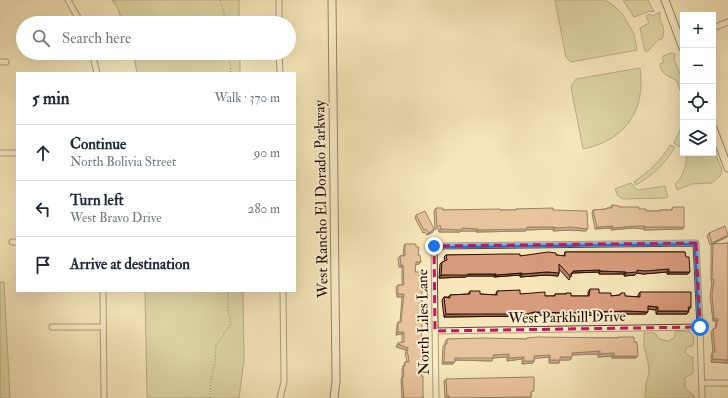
<!DOCTYPE html>
<html lang="en">
<head>
<meta charset="utf-8">
<style>
  :root { --surface:#fff; --page:#f6f6f7; --text:#1f2937; --muted:#747a83; --line:#e0e1e3 }
  body { margin:0; font-family:"IM FELL Double Pica",serif; background:var(--page); color:var(--text) }
  .controls { position:absolute; right:12px; top:12px; display:grid; overflow:hidden; border-radius:0px; box-shadow:0 4px 16px #0002 }
  .controls button { width:36px; height:36px; display:grid; place-items:center; padding:0; border:0; border-bottom:1px solid var(--line); background:var(--surface); color:var(--text); font:20px sans-serif }
  .stop { position:absolute; width:12px; height:12px; margin:-9px; border:3px solid #1a73e8; border-radius:50%; background:#fff }
  .stop.end { background:#1a73e8; border-color:#fff; box-shadow:0 1px 4px #0008 }
  .list { margin:0; padding:0; list-style:none }
  h2 { display:flex; justify-content:space-between; align-items:center; height:52px; margin:0; padding:0 16px; font-size:17px }
  h2 small { font-size:13px; font-weight:400; color:var(--muted) }
  .list li { display:grid; grid-template-columns:26px 1fr auto; gap:12px; align-items:center; box-sizing:border-box; height:56px; padding:0 16px; border-top:1px solid var(--line) }
  .list b { display:block; font-size:15px; white-space:nowrap }
  .list p { margin:0; font-size:13px; white-space:nowrap; color:var(--muted) }
  .list em { font-size:13px; font-style:normal; color:var(--muted) }
  .icon { flex:none; width:22px; height:22px; fill:none; stroke:currentColor; stroke-width:2; stroke-linecap:round; stroke-linejoin:round }
  .map { position:relative; flex:none; width:728px; height:398px; overflow:hidden }
  .search { position:absolute; background:var(--surface); box-shadow:0 4px 16px #0002; left:16px; top:16px; width:280px; height:44px; display:flex; align-items:center; gap:10px; box-sizing:border-box; padding:0 14px; border-radius:22px; color:var(--muted); font-size:15px }
  .panel { position:absolute; background:var(--surface); box-shadow:0 4px 16px #0002; left:16px; top:72px; width:280px; height:220px; border-radius:0px }
  .map>svg:first-child { display:block }
  .green { fill:#c3c38b; stroke:#766846 }
  .lines { fill:none; stroke-linecap:round; stroke-linejoin:round }
  .street-casing { stroke:#5c442e; stroke-width:7 }
  .secondary-casing { stroke:#290e00; stroke-width:9 }
  .path { stroke:#290e00; stroke-width:1; stroke-dasharray:1 2; stroke-linecap:butt }
  .street { stroke:#f9efd2; stroke-width:5 }
  .secondary { stroke:#f9efd2; stroke-width:7 }
  .wall { fill:#b9866c; stroke:#290e00 }
  .shaded-wall { fill:#966d58; stroke:#290e00 }
  .building { fill:#d79c7d; stroke:#290e00 }
  .route { stroke:#1a73e8; stroke-width:5 }
  .marked { fill:none; stroke:#c2185b; stroke-width:3; stroke-dasharray:8 5; stroke-linejoin:round }
  .labels { text-anchor:middle; stroke-width:4; stroke-linejoin:round; paint-order:stroke }
  .street-label { font-size:15px; fill:#290e00; stroke:#f9efd2 }
</style>
</head>
<body>
<div class="map">
<svg width="728" height="398" viewBox="0 0 728 398">
  <rect width="100%" height="100%" fill="#f6e6ba"/>
  <filter id="stains"><feTurbulence type="fractalNoise" baseFrequency=".005" numOctaves="4"/><feColorMatrix values="0 0 0 0 .2 0 0 0 0 .09 0 0 0 0 .02 0 0 0 .5 -.17"/></filter>
  <radialGradient id="worn" r=".72"><stop offset=".6" stop-color="#630" stop-opacity="0"/><stop offset="1" stop-color="#630" stop-opacity=".3"/></radialGradient>
  <g class="green">
    <path d="M112,0H239V23H123L118,9Z"/>
    <path d="M555,0H605L613,5L623,15L634,34L637,50L571,62L566,57Z"/>
    <path d="M623,0H648L654,12L650,11L634,17Z"/>
    <path d="M660,12C657,24 668,23 662,39L658,40L648,51H645L640,28L649,23L646,16L650,14L652,16Z"/>
    <path d="M133,53H240V73H137Z"/>
    <path d="M671,53L675,54L674,59L683,81V99L677,81C669,76 661,75 660,64L663,63V56Z"/>
    <path d="M640,68C646,110 626,140 583,149L571,87L576,79Z"/>
    <path d="M683,123V149L674,143Z"/>
    <path d="M670,145L675,147C666,163 652,176 636,185L634,182C649,171 661,161 670,145Z"/>
    <path d="M713,149L722,170L720,176L712,183L692,184L677,190L675,184C683,178 688,162 686,153H713Z"/>
    <path d="M631,183L636,189L639,190L665,186L668,197L666,198L623,199L618,196L615,189Z"/>
    <path d="M0,282H4L10,398H0Z"/>
    <path d="M145,291H243L244,360L239,398H147Z"/>
    <path d="M676,331L690,332L694,337L693,346L687,347L685,352L690,357H693V373L685,378V388L694,396V398H645L646,385L649,373L648,362L644,346V333H655L659,339L668,341L674,338Z"/>
  </g>
  <g class="lines">
    <g class="street-casing">
      <g id="street">
        <path d="M68,0L81,23"/>
        <path d="M279,0V23"/>
        <path d="M713,28L728,22"/>
        <path d="M92,53L97,73"/>
        <path d="M279,53L280,73"/>
        <path d="M0,62H6"/>
        <path d="M0,153H15"/>
        <path d="M12,242H17"/>
        <path d="M103,291L104,398"/>
        <path d="M52,327H103"/>
        <path d="M435,331L700,327"/>
        <path d="M702,383H728"/>
        <path d="M280,398L284,382L283,291"/>
        <path d="M436,398L434,246L696,243L700,327L702,398"/>
      </g>
    </g>
    <g class="secondary-casing">
      <g id="secondary">
        <path d="M332,0L336,381L334,398"/>
        <path d="M665,0L683,48"/>
        <path d="M713,128L728,168"/>
      </g>
    </g>
    <g class="path">
      <path d="M220,0L224,12V23"/>
      <path d="M229,53L231,73"/>
      <path d="M210,398L211,378L215,364L216,345L231,324L228,309V291"/>
    </g>
    <use href="#street" class="street"/>
    <use href="#secondary" class="secondary"/>
  </g>
  <g class="wall">
    <path d="M612,205L619,207L639,209L646,211H659L660,210H671L673,207L684,227L683,229L644,230V229L633,228L611,230V228L595,229L592,213L593,210L606,209L607,208H610Z"/>
    <path d="M436,208L443,210H515L516,209L553,210L588,229L586,231L569,230L553,231V229L527,230L526,231L476,232V231H461L460,232H439L438,228L435,230L434,211Z"/>
    <path d="M416,215L433,232L427,235L424,232L423,233L415,218Z"/>
    <path d="M709,233L727,237L710,245L707,236Z"/>
    <path d="M728,243V363L711,362V355L713,352L711,332L713,329H715L716,321H713L710,297L712,282H711V247L713,244Z"/>
    <path d="M405,244L418,255L421,262L419,264L415,265V272L420,350L421,376L423,398H402L401,379L402,378V369L405,362H407L406,357L405,356L406,350L396,347L398,343L402,342V334L396,335L397,325L398,322H400L402,297H397L396,287L398,285H402V267H399L398,258L400,256H403L404,246Z"/>
    <path d="M565,252H685L688,274H667V272L643,274L637,273L635,275L624,276V274H599V272L572,273L569,280L559,269V273L558,276L546,275L520,277V275L494,277V276H467L466,277L439,278L440,264L442,262L445,261L444,257L446,255L520,256L556,255L564,256Z"/>
    <path d="M590,289L599,293L611,296L619,295L621,293L625,296L638,297V295L640,292L691,307L689,310H688L689,311L687,314H656V310L648,309L646,314H624L569,316L532,315L525,316L444,317L442,300L444,297H448L450,295L468,294L470,291L480,294L496,295V293L497,291L520,294L545,296H554L555,294H565L566,293L571,296H588V292Z"/>
    <path d="M618,337L636,358H612V356L598,357V354L572,355L570,360H560L559,363H549V357L534,358V361L533,363L522,364V359L507,361V357L493,358L492,361L455,360L453,364H442L443,346L445,344V342L447,339H526L527,338H617Z"/>
    <path d="M446,379L532,394H531V398H445L444,381Z"/>
  </g>
  <g class="shaded-wall">
    <path d="M613,226L611,228L595,229L597,227Z"/>
    <path d="M635,226H645L644,229L633,228L611,230L613,228Z"/>
    <path d="M527,227H555L553,229L527,230L526,231L476,232L478,230Z"/>
    <path d="M571,227L588,229L586,231L569,230L553,231L555,228Z"/>
    <path d="M645,227H684L683,229L644,230Z"/>
    <path d="M462,228L478,229L476,231H461L460,232H439L441,229Z"/>
    <path d="M434,229L433,232L427,235L429,233Z"/>
    <path d="M728,235L727,237L710,245L712,243Z"/>
    <path d="M416,262H421L419,264L414,265Z"/>
    <path d="M401,265H403L402,267H399Z"/>
    <path d="M669,269L667,272L643,274L637,273L635,275L624,276L626,273L637,270Z"/>
    <path d="M600,270L599,272L572,273L571,276H569L573,271Z"/>
    <path d="M600,271L626,272L624,274H599Z"/>
    <path d="M547,272L559,273L558,276L546,275L520,277L522,274Z"/>
    <path d="M669,272H690L688,274H667Z"/>
    <path d="M522,273L520,275L494,277L496,275Z"/>
    <path d="M468,274H496L494,276H467L466,277L439,278L441,275Z"/>
    <path d="M398,294H404L402,297H397Z"/>
    <path d="M648,306L658,307L656,310L646,309Z"/>
    <path d="M626,311L648,312L646,314H624L569,316L532,315L525,316L444,317L446,314Z"/>
    <path d="M658,311H689L687,314H656Z"/>
    <path d="M714,318L718,319L716,321H713Z"/>
    <path d="M398,332H404L402,334L396,335Z"/>
    <path d="M398,344L408,348L406,350L396,347Z"/>
    <path d="M600,351L598,354L570,355L572,353Z"/>
    <path d="M614,353L612,356L598,357L600,354Z"/>
    <path d="M509,354L507,357L493,358L492,361L453,360L455,358Z"/>
    <path d="M550,355L549,357L532,359L534,356Z"/>
    <path d="M614,356H638L636,358H612Z"/>
    <path d="M524,357L522,359L507,361L509,358Z"/>
    <path d="M560,357H572L570,360H558Z"/>
    <path d="M713,359L728,360V363L711,362Z"/>
    <path d="M550,360H560L559,363H549Z"/>
    <path d="M524,361H534L533,363L522,364Z"/>
    <path d="M444,362H455L453,364H442Z"/>
    <path d="M447,395L449,396L447,398H445Z"/>
  </g>
  <g class="building">
    <path d="M612,205L619,206V207H639V209H646V211H660V210H672L673,207H684V227H645V226H635L613,228V226L597,227L593,210L607,209V208H612Z"/>
    <path d="M436,208H443V210L500,209V210H516V209L553,208V210L587,211L588,229L571,227L555,228V227H527V229L478,230V229L462,228V230L441,229L440,225L437,227Z"/>
    <path d="M425,211L434,229L429,233L426,229L424,230L416,215Z"/>
    <path d="M725,226L728,235L712,243L709,233Z"/>
    <path d="M728,243V360L713,359L712,352H715L713,329L716,328L718,319L714,318L712,295L714,280L712,279L713,244Z"/>
    <path d="M405,244H416V247H419L418,255H420L421,262H416L415,272H419L420,287H422V329L420,350H422L421,376H423V398H404L402,377H404L403,366H405V362H409L408,354H407L408,348L398,344V343L404,342V332H398V322H401L404,294H398V285H404L403,265H401L400,256H405Z"/>
    <path d="M548,252L556,253V255L565,256V252H685L686,257H689L690,272H669V269L645,271L637,270V272L626,273V272L600,271V270L573,271V273H571V277L559,264V273L547,272L522,274V273L496,275V274H468V275H441L442,262L447,260L446,255L505,254H520V256Z"/>
    <path d="M590,289H599V293H611V296L620,295L621,293H625V296L640,297V292H691V307H688L689,311H658V307L648,306V312L626,311L570,313L534,312L527,314H446L444,297L450,298V295L470,294V291H480V294L497,295V291L520,290V294L545,292V296H555V294H566V293H571V296H589Z"/>
    <path d="M537,337L618,338V337H634V342H637L638,356H614V353L600,354V351L572,353V357H560V360H550V355L534,356V361H524V357L509,358V354L493,355V358H455V362H444L445,344H447V339L485,338L527,339V338Z"/>
    <path d="M534,377V391L531,392V397L449,398V396L447,395L446,379Z"/>
  </g>
  <g class="lines">
    <path class="route" d="M434,246L696,243L700,327"/>
  </g>
  <path d="M0 0H728V398H0ZM696,243L700,327L435,331L434,246Z" fill="#f6e6ba" fill-opacity=".55" fill-rule="evenodd"/>
  <path class="marked" d="M696,243L700,327L435,331L434,246Z"/>
  <g class="labels">
    <g class="street-label">
      <text transform="translate(321 199) rotate(-91)" y="5">West Rancho El Dorado Parkway</text>
      <text transform="translate(567 317) rotate(-1)" y="5">West Parkhill Drive</text>
      <text transform="translate(423 322) rotate(-91)" y="5">North Liles Lane</text>
    </g>
  </g>
  <rect width="100%" height="100%" filter="url(#stains)"/>
  <rect width="100%" height="100%" fill="url(#worn)"/>
</svg>
<div class="controls">
<button>+</button>
<button>−</button>
<button><svg class="icon" aria-label="locate" viewBox="0 0 24 24"><circle cx="12" cy="12" r="6"/><path d="M12 2v4M12 18v4M2 12h4M18 12h4"/></svg></button>
<button><svg class="icon" aria-label="layers" viewBox="0 0 24 24"><path d="M12 4l9 5-9 5-9-5zM3 14l9 5 9-5"/></svg></button>
</div>
<div class="stop" style="left:700px;top:327px"></div>
<div class="stop end" style="left:434px;top:246px"></div>
<div class="search"><svg class="icon" aria-label="search" viewBox="0 0 24 24"><circle cx="10" cy="10" r="6"/><path d="M15 15l6 6"/></svg>Search here</div>
<section class="panel">
<h2>5 min<small>Walk · 370 m</small></h2>
<ul class="list">
<li><svg class="icon" aria-label="ahead" viewBox="0 0 24 24"><path d="M12 20V5M6 11l6-6 6 6"/></svg><div><b>Continue</b><p>North Bolivia Street</p></div><em>90 m</em></li>
<li><svg class="icon" aria-label="left" viewBox="0 0 24 24"><path d="M17 20v-9H6M10 6l-5 5 5 5"/></svg><div><b>Turn left</b><p>West Bravo Drive</p></div><em>280 m</em></li>
<li><svg class="icon" aria-label="arrive" viewBox="0 0 24 24"><path d="M6 21V4h12l-3 4 3 4H6"/></svg><div><b>Arrive at destination</b></div></li>
</ul>
</section>
</div>
</body>
</html>
